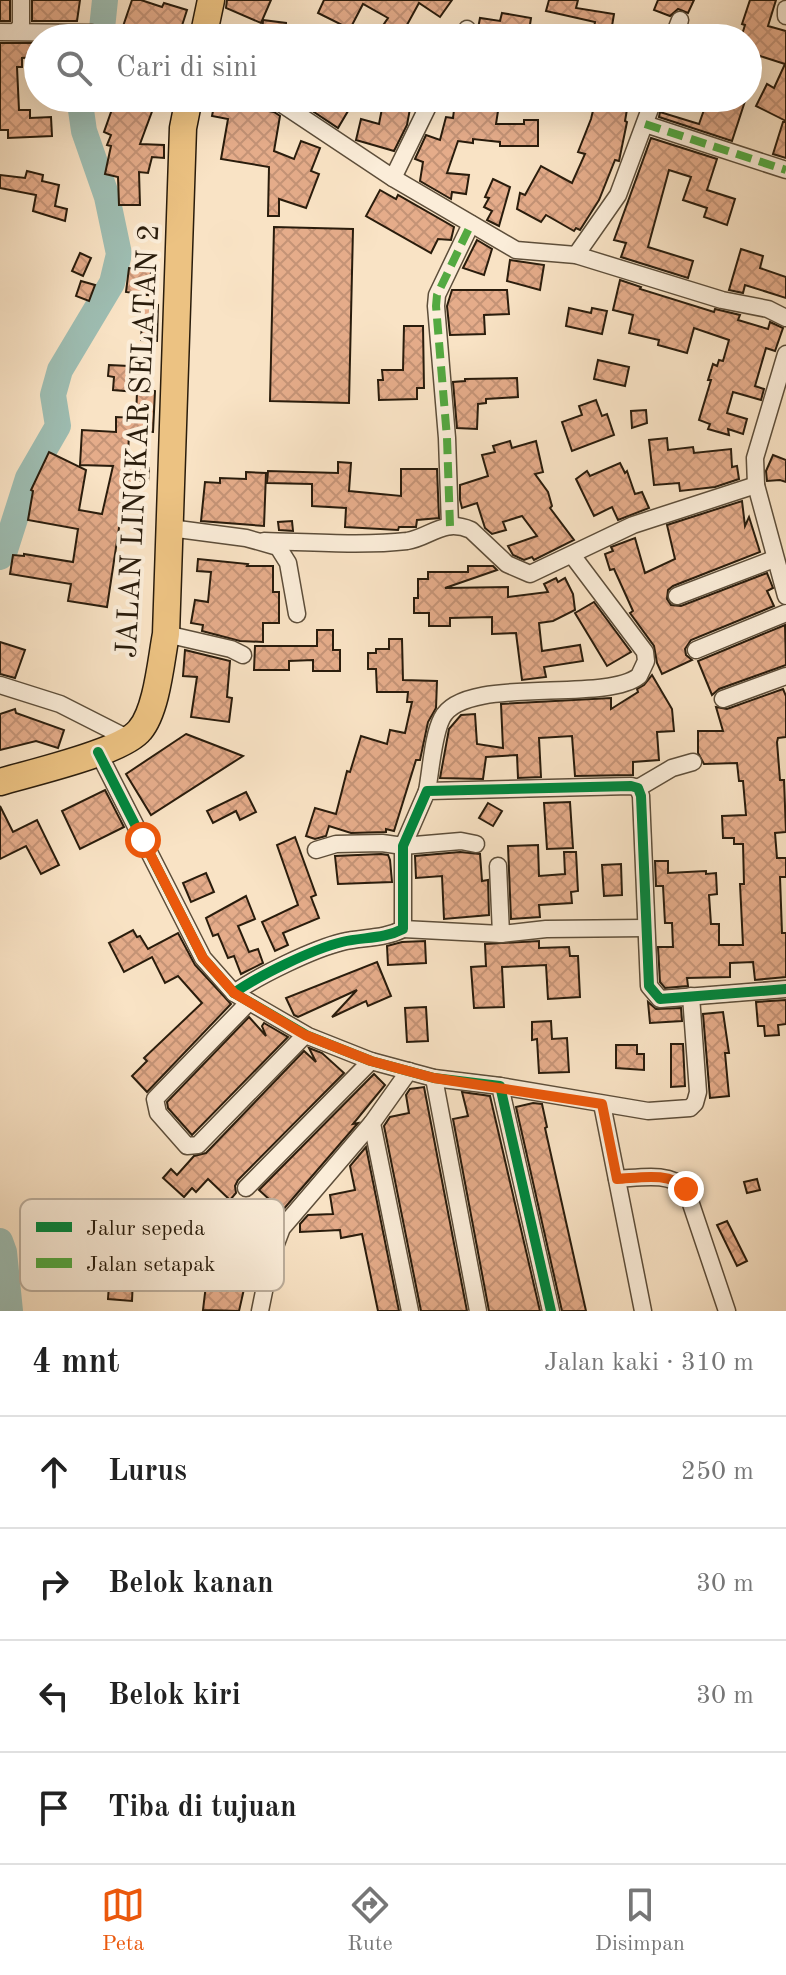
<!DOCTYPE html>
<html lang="id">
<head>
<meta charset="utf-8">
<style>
  :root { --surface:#fff; --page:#f6f6f6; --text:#222; --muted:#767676; --line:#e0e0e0; --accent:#ea580c }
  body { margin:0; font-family:"Old Standard TT",serif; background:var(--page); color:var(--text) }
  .stop { position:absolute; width:24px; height:24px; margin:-18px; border:6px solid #ea580c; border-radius:50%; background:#fff }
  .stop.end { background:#ea580c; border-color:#fff; box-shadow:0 2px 8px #0008 }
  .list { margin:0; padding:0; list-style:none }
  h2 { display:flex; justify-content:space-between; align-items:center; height:104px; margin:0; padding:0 32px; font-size:34px }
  h2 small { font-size:26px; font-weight:400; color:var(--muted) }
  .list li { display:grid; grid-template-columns:52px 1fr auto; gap:24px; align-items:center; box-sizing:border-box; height:112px; padding:0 32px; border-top:2px solid var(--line) }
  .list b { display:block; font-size:30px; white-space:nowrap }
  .list em { font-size:26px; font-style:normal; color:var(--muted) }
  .icon { flex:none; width:44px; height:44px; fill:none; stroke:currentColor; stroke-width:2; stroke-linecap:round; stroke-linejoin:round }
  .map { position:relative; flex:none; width:786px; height:1311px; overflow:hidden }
  .search { position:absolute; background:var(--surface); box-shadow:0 8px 32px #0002; left:24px; right:24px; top:24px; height:88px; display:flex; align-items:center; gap:20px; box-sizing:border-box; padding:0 28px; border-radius:44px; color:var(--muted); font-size:30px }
  .sheet { height:552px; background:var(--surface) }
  nav { display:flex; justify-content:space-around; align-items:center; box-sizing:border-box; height:112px; border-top:2px solid var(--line); background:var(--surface); font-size:22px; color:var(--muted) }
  nav a { display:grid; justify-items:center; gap:4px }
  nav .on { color:var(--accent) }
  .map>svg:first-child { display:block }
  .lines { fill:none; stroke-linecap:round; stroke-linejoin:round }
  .river { stroke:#9ebeb3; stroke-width:26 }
  .building { fill:url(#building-cross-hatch); stroke:#291c0c; stroke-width:2 }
  .minor-casing { stroke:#5d4e3a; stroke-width:19 }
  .trunk-casing { stroke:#291c0c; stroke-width:29 }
  .minor { stroke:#fbedd9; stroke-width:16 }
  .trunk { stroke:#ecc282; stroke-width:26 }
  .quiet { stroke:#53a941; stroke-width:8; stroke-dasharray:16 8; stroke-linecap:butt }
  .cycleway-casing { stroke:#fbedd9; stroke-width:15 }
  .cycleway { stroke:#00873e; stroke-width:10 }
  .route { stroke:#ea580c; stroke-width:10 }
  .labels { text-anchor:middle; stroke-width:8; stroke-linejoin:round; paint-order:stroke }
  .street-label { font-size:30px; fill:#291c0c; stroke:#fbedd9 }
  .key { fill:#fbedd9; stroke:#bcae9c; stroke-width:2 }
  .key-label { font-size:22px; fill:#291c0c }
</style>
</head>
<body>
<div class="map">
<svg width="786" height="1311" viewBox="0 0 786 1311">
  <defs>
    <pattern id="building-cross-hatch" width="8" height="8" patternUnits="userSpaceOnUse" patternTransform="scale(2)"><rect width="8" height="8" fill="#e5ac8a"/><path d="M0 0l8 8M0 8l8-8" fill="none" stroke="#c49376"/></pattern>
  </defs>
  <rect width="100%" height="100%" fill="#f9e3c5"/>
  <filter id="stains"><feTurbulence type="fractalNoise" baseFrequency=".0025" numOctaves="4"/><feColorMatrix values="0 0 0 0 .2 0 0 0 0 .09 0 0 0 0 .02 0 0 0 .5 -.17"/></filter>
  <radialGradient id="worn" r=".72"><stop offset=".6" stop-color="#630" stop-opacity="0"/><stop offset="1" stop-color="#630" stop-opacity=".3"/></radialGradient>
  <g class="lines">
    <g class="river">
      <path d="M101,38L105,0"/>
      <path d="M0,557L5,550L28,478L58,426L53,395L60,370L112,283L119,254L107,197L84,131L81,110L83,98"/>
      <path d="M0,1241L4,1252L10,1311"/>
    </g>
  </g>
  <g class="building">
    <rect x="0" y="0" width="10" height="21"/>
    <path d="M32,0H80L77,21H32Z"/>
    <path d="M132,0H141L162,7L164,3L187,10L178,38H119Z"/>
    <path d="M227,0H271L261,23L226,8Z"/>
    <path d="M324,0H452L440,17L419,3L402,34L384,24L388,18L363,4L350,29L318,13Z"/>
    <path d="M549,0H578L576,8L614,14L610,38H592L595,22L546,11Z"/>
    <path d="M658,0H694L688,13L678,9L670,16L654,10Z"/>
    <path d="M750,0H776L768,26L786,31V121L756,106L767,84L774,88L785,64L760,56L758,62L748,59V38H741L745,25L742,24Z"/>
    <path d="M502,13L531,18L528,38H501L477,34L480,18L500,21Z"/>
    <path d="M263,20L286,23V26L333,28L332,38H262Z"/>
    <path d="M0,43H38V57L22,58V67H17L19,110H30V118L51,117L52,136L8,138V130H0Z"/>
    <path d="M116,98H157L140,144L164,145V158L152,157L148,173L139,172L140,205H119L118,177L105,174L111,146L107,145L111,135L104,132Z"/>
    <path d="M227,98H240L239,106L274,112L280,116L274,151L294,159L301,141L320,148L311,171L319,174L306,208L279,199V216H268L269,167L221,159L228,119L212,116L215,101L226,103Z"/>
    <path d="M293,98H327L348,111L338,128Z"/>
    <path d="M384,98H412L407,125L394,151L356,140L361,119L379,124Z"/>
    <path d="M467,98H500L496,124H524V120H538V146H500V142L473,139V143L458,141L447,173L469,175L466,194L452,192L451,199L420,181L423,162L415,159L426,135L440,140L446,117L453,118L454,110L466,111Z"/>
    <path d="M596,98H629L625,121L627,122L619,161L615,160L599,200L580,230L576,228L574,231L546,215L541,222L517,209L520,193L525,195L541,166L572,183L585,154L578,152L591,119Z"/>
    <path d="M713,98H746L732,141L659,117L660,112L699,124L705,107L712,110Z"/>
    <path d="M783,122H786V158L773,154Z"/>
    <path d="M651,138L717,159L707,190L735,199L727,225L704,217L707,208L683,200L691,177L669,170L648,247L693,261L688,278L621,257L626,243L614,240Z"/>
    <path d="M27,171L43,175L42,181L59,185L55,206L67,209L65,221L33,211L36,195L0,188V175L25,178Z"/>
    <path d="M493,179L510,187L499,226L487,220L492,211L484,207L489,198L485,197Z"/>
    <path d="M380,190L396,199L398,195L454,227L451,240L438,239L431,253L366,216Z"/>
    <path d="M274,227L353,229L349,403L270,401Z"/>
    <path d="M477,240L492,249L484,275L463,268Z"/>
    <path d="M741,249L763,256L760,268L786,277V298L745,285L743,293L729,290Z"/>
    <path d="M80,253L91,258L83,276L72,271Z"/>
    <path d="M141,256L153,258L148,295L126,292L129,268L139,269Z"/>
    <path d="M510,260L544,265L540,290L507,281Z"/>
    <path d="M620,280L641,287L640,289L714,312L715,309L740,315L738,320L768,329L770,322L783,328L775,351L766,348L755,386L764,389L761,400L733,392L727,413L747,419L743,434L728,429L729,435L708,429L710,424L699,420L711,380H708L713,364L717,366L719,360L723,361L729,340L694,328L687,353L658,345L659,340L629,333L633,315L613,310Z"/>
    <path d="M81,281L95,285L89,301L76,296Z"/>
    <path d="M452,290H507L509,314L484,315L485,334L450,335L447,306Z"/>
    <path d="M143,304L158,305L157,341L141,340Z"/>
    <path d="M569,308L591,313L592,308L607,311L602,334L566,326Z"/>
    <path d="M404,326H423L424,388H417V399L379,400L378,380H383L382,370H403Z"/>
    <path d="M598,360L629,367L625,386L594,379Z"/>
    <path d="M109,365L149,367L148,390L155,391L153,432L129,431L128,459L135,460L134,467L149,468L148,482L134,481L130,509L122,508L107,607L68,601L71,584L10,574L13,555L24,556V554L73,562L78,529L28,520L33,491L31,490L49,452L86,470L79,510L102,514L113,466L80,465L82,430L116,432V417L136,418L137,392L113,390L114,377L108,376Z"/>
    <path d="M517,378L518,397L486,399V403L478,404L477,429L457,428L453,382L465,381V379Z"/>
    <path d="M596,400L602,416L607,414L614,435L572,451L562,422L582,415L579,406Z"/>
    <path d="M646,410L647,423L632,428L631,411Z"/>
    <path d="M667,438L668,450L693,447L694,453L731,449L732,467L737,466L739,479L715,487L680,491L679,483L654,485L649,440Z"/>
    <path d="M510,441L512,448L536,441L543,472L535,474L548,492L552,506L550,508L574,540L534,560L532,557L524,560L513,555L508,546L537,536L522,516L503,522L506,530L492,534L485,528L477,503L462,508L460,500V485L488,476L482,455L495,452L493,446Z"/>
    <path d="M773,455L786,460V482L780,480L767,481L766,471Z"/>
    <path d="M338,462L351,463L349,491L401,496V469H437L439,518L417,520L416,527H399L398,530L345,527L346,508L312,506V484L267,483L268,471L338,473Z"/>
    <path d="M620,463L625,473L627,471L635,494L642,492L649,508L618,520L612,507L594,516L576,479L587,471L590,476Z"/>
    <path d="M246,472L266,473L264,526L201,521L205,482L220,483V478L246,479Z"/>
    <path d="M742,501L745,526L749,517L760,552L673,586L668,590L667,599L671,605L681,606L767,573L773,588L767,591L774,606L691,640L685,649L686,655L692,660L662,674L657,663L654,646L630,613L633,611L614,569L610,570L605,554L613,551L611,547L635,538L645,573L675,559L667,525Z"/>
    <path d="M292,521L293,531L279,530L278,522Z"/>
    <path d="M198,559L248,564L247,566H273V592H279V623H263V642L240,641L202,631L203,625L191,623L195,600L208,602L211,572L197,571Z"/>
    <path d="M468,566H493L497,570L445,588L508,587V597L548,592L544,584L556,578L558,582L565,578L573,594L575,610L553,621L539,623L542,651L580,645L583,661L544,667L546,677L522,680L516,633L492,634V617L450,618V626H429V613H414V598H418V579H428V572H468Z"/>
    <path d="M594,602L631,652L607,666L575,613Z"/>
    <path d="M785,625L786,665L719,689L712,695L698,661Z"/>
    <path d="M317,630H333V650H340V671H313V660L289,661V670H254L255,646H317Z"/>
    <path d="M389,639H402L403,680L437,681L436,708L428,722L420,760H416L394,831L386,829V832L351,833L329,826L326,836L315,839L306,836L315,808L336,814L347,771L350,772L361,736L387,744L390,730L405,733L412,702H407L408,692H377L376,669H368V653H376V649H389Z"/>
    <path d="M0,642L25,650L15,678L0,674Z"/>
    <path d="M185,650L230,661L227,697L232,698L229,722L191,717L197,677L183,676Z"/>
    <path d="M652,675L672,709L674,731L657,732L659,760L633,762V775L575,776L572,736L539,738L541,777L518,778L517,755L486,757L483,779L440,778L449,729L461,715L475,714L477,744L503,748L501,704L611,698V709L638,692L637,689L644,685Z"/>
    <path d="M783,689L786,696V737L778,738L777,742L780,780H784L786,832L775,833L777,858H786V877H780L782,933H786V977L755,980L753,962L730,963V977L687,978L688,986L665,988L660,982L658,947H673L672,923H665L663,886H656L655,861H668V873L706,871V874L716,873L717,894L709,895L711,924H719V945H743L740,884H744L743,844H734V838H723L722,816L746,815L743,781H739L737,763L704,764L698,753V731H723L716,707L727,709Z"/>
    <path d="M15,709L16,713L64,730L58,748L36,741L0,750V714Z"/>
    <path d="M186,734L243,756L151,815L126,774Z"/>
    <path d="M105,790L124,827L80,849L62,811Z"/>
    <path d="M246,792L256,812L240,820L236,811L213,823L207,811Z"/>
    <path d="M570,802L573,848L547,849L544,803Z"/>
    <path d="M488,803L502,811L493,826L479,818Z"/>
    <path d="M0,806L13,832L37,820L59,865L41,874L26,846L0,859Z"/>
    <path d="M295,837L316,895L311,897L319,918L283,933L288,945L275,951L262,922L298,905L277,845Z"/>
    <path d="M538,845L539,876L565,874L564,852H576L578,891L571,892L572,903L539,905L540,917L511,919L508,846Z"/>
    <path d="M460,852L480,854L482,881L488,880L489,915L444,919L442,876L416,878L415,856Z"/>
    <path d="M381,854L388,855L390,860L392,882L338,884L335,856Z"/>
    <path d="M621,864L622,895L604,896L602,865Z"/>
    <path d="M206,873L214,892L191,902L183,883Z"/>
    <path d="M246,896L255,919L238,926L249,952L258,949L263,963L241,974L234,956L228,958L218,934L213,936L206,918Z"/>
    <path d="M133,930L137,937L140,936L148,949L178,933L195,965L231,1004L147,1092L132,1076L147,1061L144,1058L202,1003L178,976L165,983L152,957L124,972L109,943Z"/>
    <path d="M425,941L426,963L388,965L387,946L402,942Z"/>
    <path d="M539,941V948L569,947L570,956H578L580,997L548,999L546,965L502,967L504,1007L474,1008L471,967L486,966L485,944Z"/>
    <path d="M377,962L391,996L368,1006L366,1001L332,1017L357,990L298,1017L294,1015L286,998Z"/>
    <path d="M786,1000V1024L778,1025L779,1035L765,1036L764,1026H758L756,1002Z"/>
    <path d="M648,1002L656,1009L681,1008L682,1021L650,1023Z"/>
    <path d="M426,1007L428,1041L407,1042L405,1008Z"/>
    <path d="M723,1012L729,1053H725L729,1096L710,1098L703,1014Z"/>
    <path d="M249,1017L266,1036L262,1026L264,1023L288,1037L192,1135L168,1108L167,1102Z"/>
    <path d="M551,1021L552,1039L567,1038L569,1072L539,1073L537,1039L532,1040V1022Z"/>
    <path d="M671,1044H683L685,1086L671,1087Z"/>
    <path d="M616,1045H637V1054H644V1070L616,1068Z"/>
    <path d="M309,1048L322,1053L344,1073L238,1180L235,1186L236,1193L230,1200L208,1179L196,1192L192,1188L184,1197L163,1178L171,1169L177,1175L194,1156L206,1153L304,1051L316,1062Z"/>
    <path d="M374,1074L385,1085L353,1124L358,1123L282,1211L259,1190Z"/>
    <path d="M424,1087L467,1311H421L384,1126L390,1117L409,1113L406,1095L410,1089Z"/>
    <path d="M462,1092L490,1096L540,1311H489L453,1119L468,1116Z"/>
    <path d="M533,1103L542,1104L547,1127L545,1128L586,1311H562L516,1107Z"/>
    <path d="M366,1147L399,1311H378L362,1234L341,1238L340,1230L300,1232V1224L308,1215L333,1214L330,1195L355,1190L350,1166Z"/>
    <path d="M757,1179L760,1190L747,1193L744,1182Z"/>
    <path d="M727,1221L747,1261L737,1266L717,1225Z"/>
    <path d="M103,1232L125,1233L122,1277L133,1278L132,1301L108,1299L110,1269L101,1268Z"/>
    <path d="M208,1268L243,1272L241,1289H244L239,1311L203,1310Z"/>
  </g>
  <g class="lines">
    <g class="minor-casing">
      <g id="minor">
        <path d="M786,9V16"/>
        <path d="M17,31L21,25V0"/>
        <path d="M0,32L92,33"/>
        <path d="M462,38L467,29"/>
        <path d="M673,38L680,20"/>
        <path d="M273,98L393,178L516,250L576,255L722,300L768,309L786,318"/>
        <path d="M645,124L786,170"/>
        <path d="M393,178L432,98"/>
        <path d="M576,255L618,195L654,98"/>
        <path d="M786,354L755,458L756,485L786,596"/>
        <path d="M450,526L447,438L436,306L437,295L471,224"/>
        <path d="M170,528L246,538L278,547L288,563L297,614"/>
        <path d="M264,541C308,542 364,546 407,541C431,537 443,518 471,530L507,564L530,574L633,525L756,485"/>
        <path d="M677,596L774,559"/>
        <path d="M166,634L231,649L243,655"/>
        <path d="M696,650L786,613"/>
        <path d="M0,685L60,704L129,739"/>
        <path d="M723,699L786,676"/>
        <path d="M98,752L203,958L234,993L308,1036L371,1061L434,1078L500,1086L551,1311"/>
        <path d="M638,788L672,768L693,762"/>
        <path d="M427,791C431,770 433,735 442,718C464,674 604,704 639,676L646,661L645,652L572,555"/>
        <path d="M316,850L336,844L382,843L403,846L461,841L476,844"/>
        <path d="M498,866L501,934L546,929L645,928"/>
        <path d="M403,929L501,934"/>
        <path d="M234,993C258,976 313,949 342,942C363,937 384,939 403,929V846L427,791L631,786L638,788L641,796L649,986L660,999L786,989"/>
        <path d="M249,1002L155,1099L158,1113L187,1146L198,1145L305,1035"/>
        <path d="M409,1071L372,1123L410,1311"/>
        <path d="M434,1078L478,1311"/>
        <path d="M500,1086L648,1111L690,1108L695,1103L698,1092L691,996"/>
        <path d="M602,1104L643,1311"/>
        <path d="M617,1179C639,1178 669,1171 686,1189L727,1311"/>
        <path d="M246,1188L371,1061"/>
        <path d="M260,1311L271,1257L282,1228L372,1123"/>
      </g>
    </g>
    <g class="trunk-casing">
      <g id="trunk">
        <path d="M203,38L211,0"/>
        <path d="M0,782C30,773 123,752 140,730C157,710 161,660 166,634L183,128L189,98"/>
      </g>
    </g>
    <use href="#minor" class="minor"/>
    <use href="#trunk" class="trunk"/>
    <g class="quiet">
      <path d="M645,124L786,170"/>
      <path d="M450,526L447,438L436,306L437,295L471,224"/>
    </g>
    <g class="cycleway-casing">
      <g id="cycleway">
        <path d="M98,752L203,958L234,993L308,1036L371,1061L434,1078L500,1086L551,1311"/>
        <path d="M234,993C258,976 313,949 342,942C363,937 384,939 403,929V846L427,791L631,786L638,788L641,796L649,986L660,999L786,989"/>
      </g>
    </g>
    <use href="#cycleway" class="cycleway"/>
  </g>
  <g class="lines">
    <path class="route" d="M143,840L203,958L234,993L305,1035L371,1061L434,1078L602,1104L617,1179C639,1178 669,1171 686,1189"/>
  </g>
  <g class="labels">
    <g class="street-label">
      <text transform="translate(137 441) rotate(-87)" y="10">JALAN LINGKAR SELATAN 2</text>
    </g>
  </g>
  <rect x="20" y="1199" width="264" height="92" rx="12" class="key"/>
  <rect x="36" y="1222" width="36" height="10" fill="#00873e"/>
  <rect x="36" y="1258" width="36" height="10" fill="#53a941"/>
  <g class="key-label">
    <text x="86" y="1235">Jalur sepeda</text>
    <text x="86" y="1271">Jalan setapak</text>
  </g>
  <rect width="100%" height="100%" filter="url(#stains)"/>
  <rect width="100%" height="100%" fill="url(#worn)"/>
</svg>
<div class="stop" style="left:143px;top:840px"></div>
<div class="stop end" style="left:686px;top:1189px"></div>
<div class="search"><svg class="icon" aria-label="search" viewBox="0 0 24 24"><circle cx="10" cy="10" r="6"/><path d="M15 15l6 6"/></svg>Cari di sini</div>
</div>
<section class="sheet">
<h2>4 mnt<small>Jalan kaki · 310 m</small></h2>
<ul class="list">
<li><svg class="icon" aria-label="ahead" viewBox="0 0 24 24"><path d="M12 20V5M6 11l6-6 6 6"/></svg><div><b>Lurus</b></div><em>250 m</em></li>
<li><svg class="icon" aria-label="right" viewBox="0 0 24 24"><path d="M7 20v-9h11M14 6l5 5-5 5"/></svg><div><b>Belok kanan</b></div><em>30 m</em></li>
<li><svg class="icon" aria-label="left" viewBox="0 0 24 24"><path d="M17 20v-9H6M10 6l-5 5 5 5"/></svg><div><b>Belok kiri</b></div><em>30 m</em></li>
<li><svg class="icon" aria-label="arrive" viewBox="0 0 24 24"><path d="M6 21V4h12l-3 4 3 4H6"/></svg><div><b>Tiba di tujuan</b></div></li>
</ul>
</section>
<nav>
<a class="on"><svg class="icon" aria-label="map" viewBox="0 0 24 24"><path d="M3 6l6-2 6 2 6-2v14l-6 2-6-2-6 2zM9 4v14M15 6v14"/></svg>Peta</a>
<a><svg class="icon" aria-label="directions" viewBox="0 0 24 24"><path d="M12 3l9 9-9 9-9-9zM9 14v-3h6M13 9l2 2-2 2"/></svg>Rute</a>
<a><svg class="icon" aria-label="saved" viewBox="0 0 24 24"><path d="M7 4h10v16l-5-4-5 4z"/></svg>Disimpan</a>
</nav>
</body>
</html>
